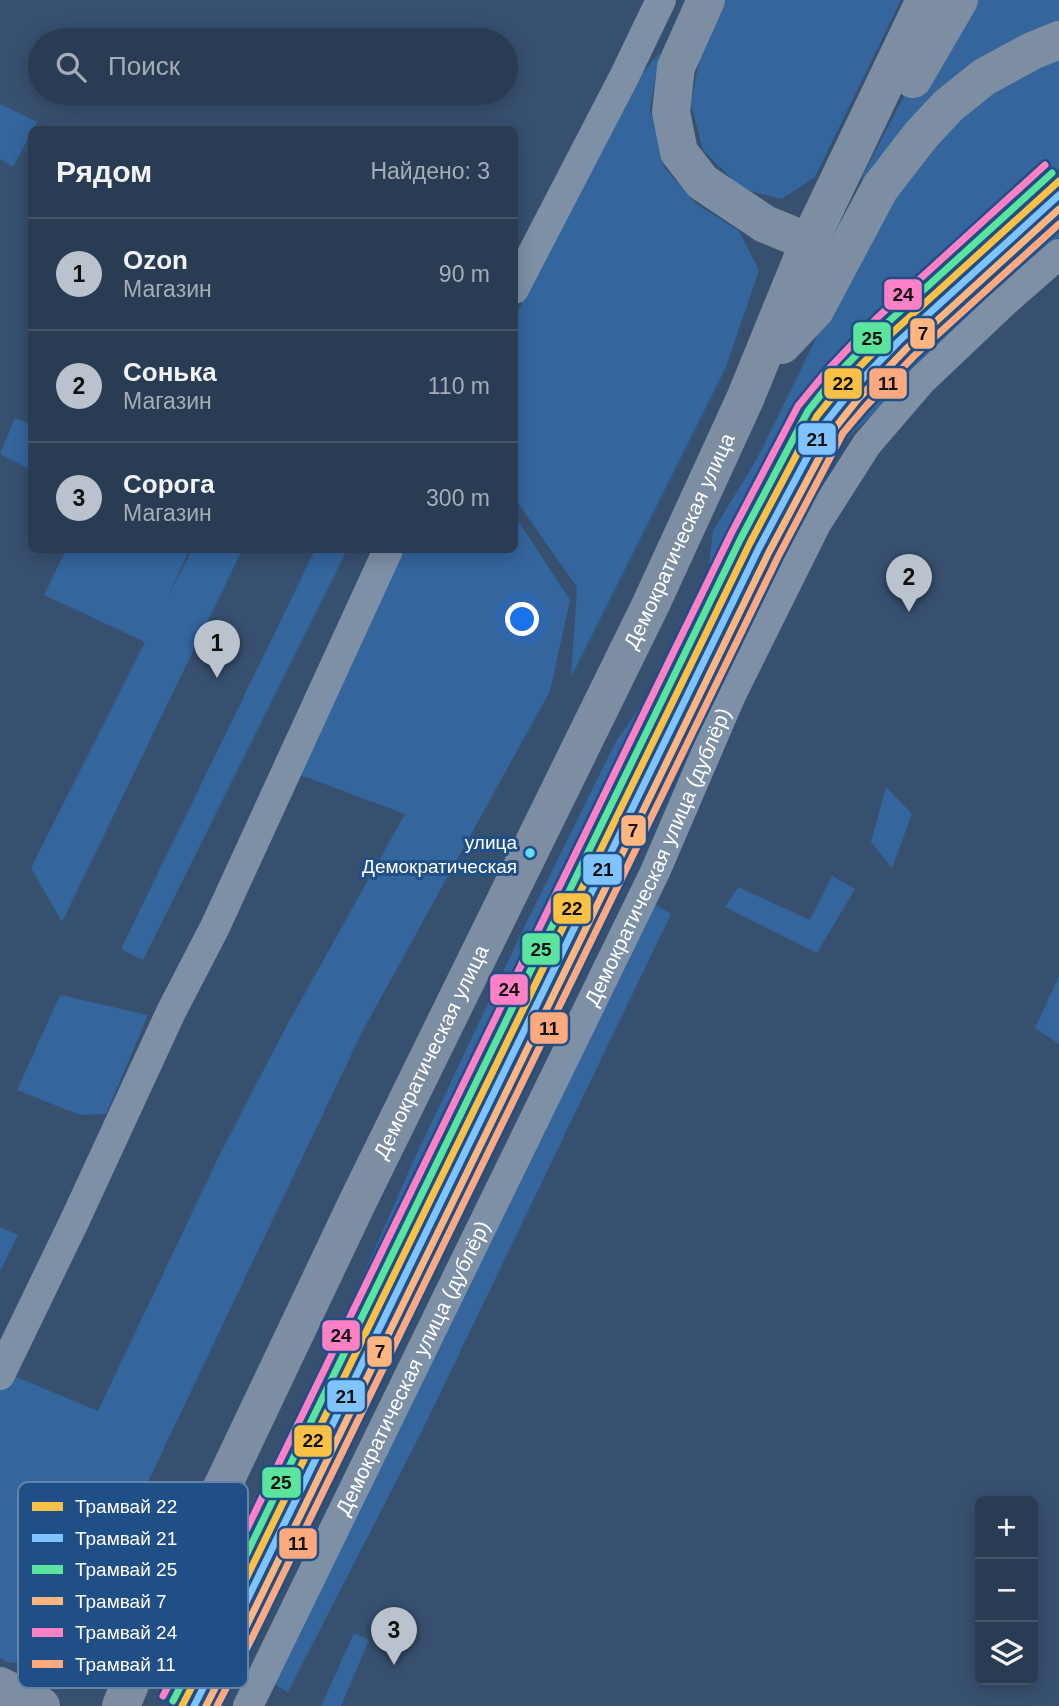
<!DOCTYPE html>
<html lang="ru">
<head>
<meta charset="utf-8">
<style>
  :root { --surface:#293c53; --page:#35475d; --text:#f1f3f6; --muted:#a5adb8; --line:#45566a; --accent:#b9c2cd }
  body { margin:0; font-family:Arial,sans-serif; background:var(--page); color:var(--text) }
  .controls { position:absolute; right:21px; bottom:21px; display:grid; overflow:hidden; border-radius:10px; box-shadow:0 4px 18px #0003 }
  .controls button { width:63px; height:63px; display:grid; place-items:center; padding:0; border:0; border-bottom:2px solid var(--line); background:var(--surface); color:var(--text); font:35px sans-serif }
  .you { position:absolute; left:523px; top:620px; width:24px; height:24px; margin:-18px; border:5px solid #fff; border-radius:50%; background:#1a73e8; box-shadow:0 0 0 10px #1a73e833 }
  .badge { display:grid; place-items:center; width:46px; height:46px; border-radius:50%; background:var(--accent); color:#111; font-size:23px; font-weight:700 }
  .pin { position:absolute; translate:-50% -58px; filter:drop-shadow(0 2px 4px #0008) }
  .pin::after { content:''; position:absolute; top:37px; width:24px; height:21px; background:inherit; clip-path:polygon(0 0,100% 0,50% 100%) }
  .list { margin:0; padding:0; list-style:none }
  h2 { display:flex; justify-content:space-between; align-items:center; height:91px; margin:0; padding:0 28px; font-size:30px }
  h2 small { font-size:23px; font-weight:400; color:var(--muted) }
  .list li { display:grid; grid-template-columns:46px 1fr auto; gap:21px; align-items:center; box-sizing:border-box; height:112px; padding:0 28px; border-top:2px solid var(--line) }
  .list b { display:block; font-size:26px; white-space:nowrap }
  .list p { margin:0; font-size:23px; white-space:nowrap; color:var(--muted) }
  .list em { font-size:23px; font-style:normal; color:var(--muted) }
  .icon { flex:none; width:38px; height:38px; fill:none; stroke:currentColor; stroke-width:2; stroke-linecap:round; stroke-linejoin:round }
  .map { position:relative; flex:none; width:1059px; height:1706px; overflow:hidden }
  .search { position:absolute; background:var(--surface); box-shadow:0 4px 18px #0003; left:28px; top:28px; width:490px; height:77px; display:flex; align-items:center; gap:18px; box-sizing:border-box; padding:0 24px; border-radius:38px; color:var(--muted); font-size:26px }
  .panel { position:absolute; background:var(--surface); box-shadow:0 4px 18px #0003; left:28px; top:126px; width:490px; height:427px; border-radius:10px }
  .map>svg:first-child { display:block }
  .green { fill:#34659d }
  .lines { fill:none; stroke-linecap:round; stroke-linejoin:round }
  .minor { stroke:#7e90a5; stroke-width:30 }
  .major { stroke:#7d8da2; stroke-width:38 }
  .tram-1-casing { stroke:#204e86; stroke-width:12 }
  .tram-2-casing { stroke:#204e86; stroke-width:12 }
  .tram-3-casing { stroke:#204e86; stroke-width:12 }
  .tram-4-casing { stroke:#204e86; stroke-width:12 }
  .tram-5-casing { stroke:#204e86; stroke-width:12 }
  .tram-6-casing { stroke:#204e86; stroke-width:12 }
  .tram-1 { stroke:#fbc046; stroke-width:7 }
  .tram-2 { stroke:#80c4ff; stroke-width:7 }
  .tram-3 { stroke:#5ae49d; stroke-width:7 }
  .tram-4 { stroke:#ffb580; stroke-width:7 }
  .tram-5 { stroke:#ff80c5; stroke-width:7 }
  .tram-6 { stroke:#ffa980; stroke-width:7 }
  .bus-dot { fill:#66dbf5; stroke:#204e86; stroke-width:2.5 }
  .labels { text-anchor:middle; stroke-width:6; stroke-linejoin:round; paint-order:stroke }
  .bus-label { font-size:19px; fill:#fff; stroke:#204e86; text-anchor:end }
  .street-label { font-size:21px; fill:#fff; stroke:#204e86 }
  .key { fill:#204e86; stroke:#6383aa; stroke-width:2 }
  .key-label { font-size:19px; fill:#fff }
  .line-badge { stroke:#204e86; stroke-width:2.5 }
  .pale-badge-label { font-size:19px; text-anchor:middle; font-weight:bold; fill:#111 }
</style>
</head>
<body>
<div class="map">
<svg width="1059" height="1706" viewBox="0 0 1059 1706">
  <rect width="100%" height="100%" fill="#37506f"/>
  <g class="green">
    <path d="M720,0H901L815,177L782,199L742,189L703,150L691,104L703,39Z"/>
    <path d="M959,0H1059V30L862,193L863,175L917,71Z"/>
    <path d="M1059,40V169L902,310L826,384L770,465H765L708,574L713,531L758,457L852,265L921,135Z"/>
    <path d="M660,52L650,108L664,167L695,203L739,231L759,270L726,367L571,677L577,587L515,499V318L571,197L634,84Z"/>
    <path d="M0,104L37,122L13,167L0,159Z"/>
    <path d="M1059,207V237L832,453L726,674L703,665L836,415Z"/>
    <path d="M15,418L31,425V470L0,454Z"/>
    <path d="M515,516L570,600L550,691L362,1032L106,1570H103L56,1659L9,1663L0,1658V1376L2,1371L98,1411L219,1156L286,1027L405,814L287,770L400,550H514Z"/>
    <path d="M66,550H189L168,596L192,550H242L62,922L31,868L145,642L44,595Z"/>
    <path d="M315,550H347L143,960L121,949Z"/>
    <path d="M663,674L694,685L592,884L615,897L326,1493L227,1688L201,1668L310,1397L412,1164L518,940L615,743Z"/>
    <path d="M886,787L912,814L892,868L871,842Z"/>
    <path d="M832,876L855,889L817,953L725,907L738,887L810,920Z"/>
    <path d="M643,897L671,914L422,1431L288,1692L262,1677Z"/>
    <path d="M1059,976V1044L1035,1028Z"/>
    <path d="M60,995L148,1015L106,1114L80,1115L17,1090Z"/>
    <path d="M0,1227L18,1235L0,1272Z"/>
    <path d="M354,1633L369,1640L341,1706H321Z"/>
    <path d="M177,1692L212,1706H171Z"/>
  </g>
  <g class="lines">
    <g class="minor">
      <path d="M514,289L624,77L661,0"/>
      <path d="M0,1375L74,1222L171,1012L215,927L388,550"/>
      <path id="s1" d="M248,1706L655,872L731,695L816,524L867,444L922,380L1001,305L1059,254"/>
    </g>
    <g class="major">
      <path d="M706,0L676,67L671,112L679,152L702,182L765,224L809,242"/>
      <path d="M913,79L959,0"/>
      <path d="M782,345L815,310L880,188L921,135L948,106L984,77L1032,51L1059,40"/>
      <path d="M0,1686L41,1706"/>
      <path id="s2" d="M121,1706L141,1658L358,1201L651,604L745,399L809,242L925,0"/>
    </g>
    <g class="tram-1-casing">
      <path id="tram-1" d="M182,1706L224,1624L750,543L817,416L842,385L892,333L1059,181"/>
    </g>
    <g class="tram-2-casing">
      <path id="tram-2" d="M194,1706L233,1629L759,548L826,422L850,392L899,341L1059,195"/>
    </g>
    <g class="tram-3-casing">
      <path id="tram-3" d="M173,1701L215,1619L741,538L808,411L834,378L885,325L1052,173"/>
    </g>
    <g class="tram-4-casing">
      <path id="tram-4" d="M206,1706L243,1633L769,552L835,428L858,399L907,348L1059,209"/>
    </g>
    <g class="tram-5-casing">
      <path id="tram-5" d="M163,1696L205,1615L731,534L798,406L826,372L878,317L1045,165"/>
    </g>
    <g class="tram-6-casing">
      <path id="tram-6" d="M217,1706L252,1638L778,557L843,433L866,406L914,356L1059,224"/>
    </g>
    <use href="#tram-1" class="tram-1"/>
    <use href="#tram-2" class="tram-2"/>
    <use href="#tram-3" class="tram-3"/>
    <use href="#tram-4" class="tram-4"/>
    <use href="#tram-5" class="tram-5"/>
    <use href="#tram-6" class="tram-6"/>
  </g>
  <circle class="bus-dot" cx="530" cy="853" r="6"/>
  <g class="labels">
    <g class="bus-label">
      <text x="517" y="849">улица<tspan x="517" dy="24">Демократическая</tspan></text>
    </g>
    <g class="street-label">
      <text dy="7" stroke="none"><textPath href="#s2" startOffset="1292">Демократическая улица</textPath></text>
      <text dy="7" stroke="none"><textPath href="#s1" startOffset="943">Демократическая улица (дублёр)</textPath></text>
      <text dy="7" stroke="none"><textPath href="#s2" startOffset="724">Демократическая улица</textPath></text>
      <text dy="7" stroke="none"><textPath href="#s1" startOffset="376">Демократическая улица (дублёр)</textPath></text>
    </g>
  </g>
  <rect x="18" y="1482" width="230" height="206" rx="10" class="key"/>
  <rect x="32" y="1502" width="31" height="9" fill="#fbc046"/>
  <rect x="32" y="1534" width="31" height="8" fill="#80c4ff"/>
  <rect x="32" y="1565" width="31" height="9" fill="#5ae49d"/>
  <rect x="32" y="1597" width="31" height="8" fill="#ffb580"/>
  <rect x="32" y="1628" width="31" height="9" fill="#ff80c5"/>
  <rect x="32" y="1660" width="31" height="8" fill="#ffa980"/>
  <g class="key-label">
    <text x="75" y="1513">Трамвай 22</text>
    <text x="75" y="1545">Трамвай 21</text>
    <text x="75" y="1576">Трамвай 25</text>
    <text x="75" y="1608">Трамвай 7</text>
    <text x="75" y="1639">Трамвай 24</text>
    <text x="75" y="1671">Трамвай 11</text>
  </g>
  <g class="line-badge">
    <rect x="883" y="278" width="40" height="33" rx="7" fill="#ff80c5"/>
    <rect x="909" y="317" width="27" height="33" rx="7" fill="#ffb580"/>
    <rect x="852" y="321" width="40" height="34" rx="7" fill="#5ae49d"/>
    <rect x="868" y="367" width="40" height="33" rx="7" fill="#ffa980"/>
    <rect x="823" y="367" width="40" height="33" rx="7" fill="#fbc046"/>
    <rect x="797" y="422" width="40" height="34" rx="7" fill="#80c4ff"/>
    <rect x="620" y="814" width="27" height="33" rx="7" fill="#ffb580"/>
    <rect x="582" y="853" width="41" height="33" rx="7" fill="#80c4ff"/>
    <rect x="552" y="892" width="40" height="33" rx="7" fill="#fbc046"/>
    <rect x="521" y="932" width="40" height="34" rx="7" fill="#5ae49d"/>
    <rect x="489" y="973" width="40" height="33" rx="7" fill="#ff80c5"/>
    <rect x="529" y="1011" width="40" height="34" rx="7" fill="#ffa980"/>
    <rect x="321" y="1319" width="40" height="33" rx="7" fill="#ff80c5"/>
    <rect x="366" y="1335" width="27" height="33" rx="7" fill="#ffb580"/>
    <rect x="326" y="1379" width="40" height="34" rx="7" fill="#80c4ff"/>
    <rect x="293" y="1424" width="40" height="34" rx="7" fill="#fbc046"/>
    <rect x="261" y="1466" width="41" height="33" rx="7" fill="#5ae49d"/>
    <rect x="278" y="1527" width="40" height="33" rx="7" fill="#ffa980"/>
  </g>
  <g class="pale-badge-label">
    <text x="903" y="301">24</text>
    <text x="923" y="340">7</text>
    <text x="872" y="345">25</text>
    <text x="888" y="390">11</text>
    <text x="843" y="390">22</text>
    <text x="817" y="446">21</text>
    <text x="633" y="837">7</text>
    <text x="603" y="876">21</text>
    <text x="572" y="915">22</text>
    <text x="541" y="956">25</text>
    <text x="509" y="996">24</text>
    <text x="549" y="1035">11</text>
    <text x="341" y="1342">24</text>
    <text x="380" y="1358">7</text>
    <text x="346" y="1403">21</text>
    <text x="313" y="1447">22</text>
    <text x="281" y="1489">25</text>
    <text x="298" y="1550">11</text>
  </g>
</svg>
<div class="controls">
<button>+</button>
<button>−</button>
<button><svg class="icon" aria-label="layers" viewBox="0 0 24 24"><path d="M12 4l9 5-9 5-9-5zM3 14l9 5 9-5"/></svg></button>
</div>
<div class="you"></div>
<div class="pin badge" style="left:217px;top:678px">1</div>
<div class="pin badge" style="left:909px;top:612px">2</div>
<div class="pin badge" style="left:394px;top:1665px">3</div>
<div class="search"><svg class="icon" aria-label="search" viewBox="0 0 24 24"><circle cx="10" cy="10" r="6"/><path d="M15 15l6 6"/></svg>Поиск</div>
<section class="panel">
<h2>Рядом<small>Найдено: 3</small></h2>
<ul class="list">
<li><span class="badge">1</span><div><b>Ozon</b><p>Магазин</p></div><em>90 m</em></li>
<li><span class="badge">2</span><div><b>Сонька</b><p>Магазин</p></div><em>110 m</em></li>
<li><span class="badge">3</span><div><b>Сорога</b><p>Магазин</p></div><em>300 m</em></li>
</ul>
</section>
</div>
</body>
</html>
